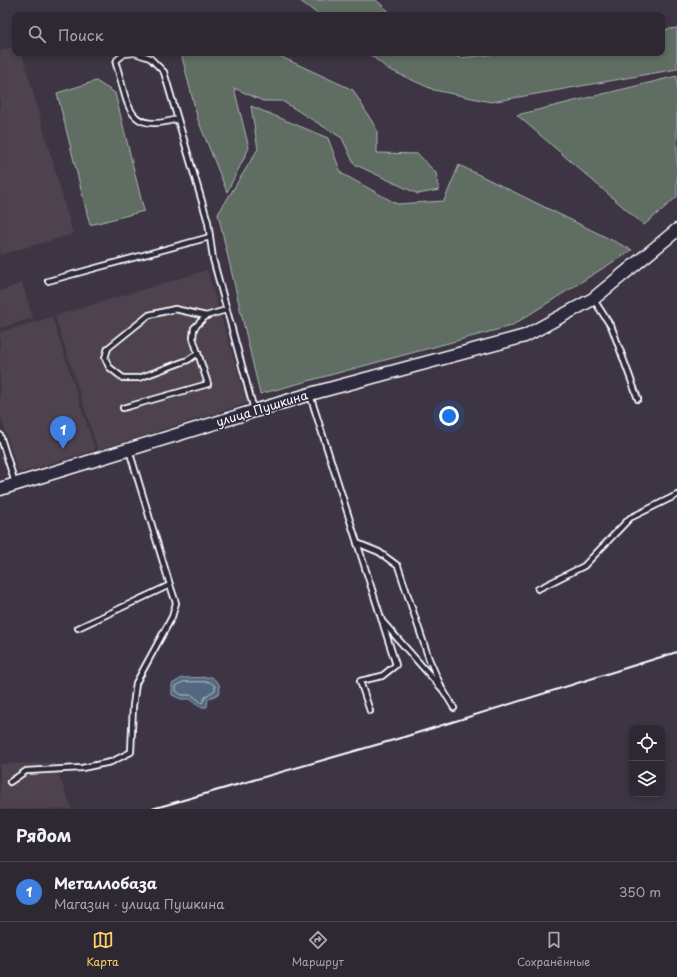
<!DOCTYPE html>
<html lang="ru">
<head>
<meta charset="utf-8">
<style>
  :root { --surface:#2e2833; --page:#3a343f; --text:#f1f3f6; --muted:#a7a6ac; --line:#49444e; --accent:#ffd166 }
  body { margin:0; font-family:"Playpen Sans",sans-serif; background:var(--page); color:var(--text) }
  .controls { position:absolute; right:12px; bottom:12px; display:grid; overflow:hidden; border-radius:8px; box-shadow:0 2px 6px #0003 }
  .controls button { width:36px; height:36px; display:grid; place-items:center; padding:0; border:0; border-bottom:1px solid var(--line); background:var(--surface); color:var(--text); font:20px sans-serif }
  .you { position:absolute; left:449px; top:416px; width:14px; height:14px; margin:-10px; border:3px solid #fff; border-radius:50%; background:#1a73e8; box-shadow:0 0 0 6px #1a73e833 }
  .badge { display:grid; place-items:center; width:26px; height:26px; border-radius:50%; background:var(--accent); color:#fff; font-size:13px; font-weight:700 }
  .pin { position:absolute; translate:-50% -33px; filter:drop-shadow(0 1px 2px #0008) }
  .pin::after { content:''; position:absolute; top:21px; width:14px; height:12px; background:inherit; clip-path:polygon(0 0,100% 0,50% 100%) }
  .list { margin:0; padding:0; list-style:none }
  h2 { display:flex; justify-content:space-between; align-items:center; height:52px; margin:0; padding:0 16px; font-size:17px }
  h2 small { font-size:13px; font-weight:400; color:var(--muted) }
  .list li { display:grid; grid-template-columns:26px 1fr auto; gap:12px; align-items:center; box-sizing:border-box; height:60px; padding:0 16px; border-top:1px solid var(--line) }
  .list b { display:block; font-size:15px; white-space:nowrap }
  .list p { margin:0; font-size:13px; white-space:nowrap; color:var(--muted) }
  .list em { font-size:13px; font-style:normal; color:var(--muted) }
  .icon { flex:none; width:22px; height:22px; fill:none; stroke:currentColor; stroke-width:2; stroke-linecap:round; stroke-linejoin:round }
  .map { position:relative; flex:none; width:677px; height:809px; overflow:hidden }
  .search { position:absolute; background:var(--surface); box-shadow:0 2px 6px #0003; left:12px; right:12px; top:12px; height:44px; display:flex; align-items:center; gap:10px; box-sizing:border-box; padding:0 14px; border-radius:8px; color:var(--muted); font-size:15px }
  .sheet { height:112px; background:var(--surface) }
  nav { display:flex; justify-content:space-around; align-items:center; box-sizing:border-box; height:56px; border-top:1px solid var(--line); background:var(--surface); font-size:11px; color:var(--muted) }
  nav a { display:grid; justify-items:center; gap:2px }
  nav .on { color:var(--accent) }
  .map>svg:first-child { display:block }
  .built { fill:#4e434d }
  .green { fill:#5e6d64; stroke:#aeb6b2 }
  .water { fill:#53687e; stroke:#98a4b2 }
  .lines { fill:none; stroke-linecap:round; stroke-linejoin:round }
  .shore { stroke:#bac3cb; stroke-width:1 }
  .service-casing { stroke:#fff; stroke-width:8 }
  .secondary-casing { stroke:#fff; stroke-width:15 }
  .service { stroke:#2f2a3d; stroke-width:4.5 }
  .secondary { stroke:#2f2a3d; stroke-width:12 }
  .rail { stroke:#fff; stroke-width:2 }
  .labels { text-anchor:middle; stroke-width:3; stroke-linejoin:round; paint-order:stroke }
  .street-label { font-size:12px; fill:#fff; stroke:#2f2a3d }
</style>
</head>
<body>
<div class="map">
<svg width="677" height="809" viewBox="0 0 677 809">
  <rect width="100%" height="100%" fill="#3d3544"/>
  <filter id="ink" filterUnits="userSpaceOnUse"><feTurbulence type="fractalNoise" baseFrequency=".025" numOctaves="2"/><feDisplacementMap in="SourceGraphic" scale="8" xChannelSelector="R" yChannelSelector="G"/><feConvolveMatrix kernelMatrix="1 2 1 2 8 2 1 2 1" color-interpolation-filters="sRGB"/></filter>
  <g filter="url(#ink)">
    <g class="built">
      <path d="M15,46V53H22L73,234L0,255V51Z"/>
      <path d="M207,270L247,403L98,450L55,316Z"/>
      <path d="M22,283L33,318L0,328V291Z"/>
      <path d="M52,317L95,450L19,473L0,415V332Z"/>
      <path d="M54,763L72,809H0V764Z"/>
    </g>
    <g class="green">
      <path d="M299,0H376L393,15H319Z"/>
      <path d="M677,28V69L491,102L434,90L388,69L368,53H451L460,58L506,53H662V30Z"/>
      <path d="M181,53H273L353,90L377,130V153L418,154L436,173L439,190L418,194L354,164L342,138L282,101H263L234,88L249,148L227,192L198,120Z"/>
      <path d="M677,76V197L644,225L517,115Z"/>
      <path d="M96,81L115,93L144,211L90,225L57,93Z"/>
      <path d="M251,106L328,138L341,173L397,204L444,201L459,165L632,250L511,326L260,394L218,214L258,149Z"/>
    </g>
    <path class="water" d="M212,677L219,684L220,693L208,699L207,707H200L190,699H181L172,695V684L182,678Z"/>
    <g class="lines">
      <path class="shore" d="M210,682L215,686V690L206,696L202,703L192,695H182L176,691V686L183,682Z"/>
      <g class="service-casing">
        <g id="service">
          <path d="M134,53L124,54L117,60L116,64C129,103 125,135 177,119"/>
          <path d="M135,53L150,58L164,72L208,222L213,259L254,410"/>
          <path d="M48,281L210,237"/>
          <path d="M594,300L612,328L638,399"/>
          <path d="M198,353L188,360L139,378H123L109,367L105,358L108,348L149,315L175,309L206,316"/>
          <path d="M310,395L382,621L443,690L454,708"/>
          <path d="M123,408L208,384L193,338L194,328L206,316L226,310"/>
          <path d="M0,435L15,483"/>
          <path d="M357,543L379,552L398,566L429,659L441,686"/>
          <path d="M538,589L584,566L630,518L677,495"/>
          <path d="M78,628L170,585L129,450"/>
          <path d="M370,711L360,681L382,676L396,665L383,624"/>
          <path d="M10,782L26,771L82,768L111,762L131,752L133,706L136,683L172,617L176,603L170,585"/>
        </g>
      </g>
      <g class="secondary-casing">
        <path id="secondary" d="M0,489L310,394L525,336L593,299L677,230"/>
      </g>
      <use href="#service" class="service"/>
      <use href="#secondary" class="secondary"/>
      <path class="rail" d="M152,809L404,737L677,652"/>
    </g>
  </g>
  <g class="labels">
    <g class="street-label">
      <text transform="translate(262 409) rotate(-17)" y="4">улица Пушкина</text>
    </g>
  </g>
</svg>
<div class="controls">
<button><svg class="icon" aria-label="locate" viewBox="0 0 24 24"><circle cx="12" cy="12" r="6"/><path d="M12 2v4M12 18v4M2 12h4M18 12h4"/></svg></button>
<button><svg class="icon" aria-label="layers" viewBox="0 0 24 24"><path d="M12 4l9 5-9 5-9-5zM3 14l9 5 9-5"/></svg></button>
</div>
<div class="you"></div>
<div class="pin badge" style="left:63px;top:449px;background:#3f7fe0">1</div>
<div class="search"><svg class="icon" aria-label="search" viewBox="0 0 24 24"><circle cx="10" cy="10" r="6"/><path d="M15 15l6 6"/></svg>Поиск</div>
</div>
<section class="sheet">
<h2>Рядом<small></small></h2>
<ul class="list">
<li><span class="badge" style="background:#3f7fe0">1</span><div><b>Металлобаза</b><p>Магазин · улица Пушкина</p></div><em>350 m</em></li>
</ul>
</section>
<nav>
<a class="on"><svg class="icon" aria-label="map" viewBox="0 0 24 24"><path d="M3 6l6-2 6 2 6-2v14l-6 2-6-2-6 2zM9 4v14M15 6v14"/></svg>Карта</a>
<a><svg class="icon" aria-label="directions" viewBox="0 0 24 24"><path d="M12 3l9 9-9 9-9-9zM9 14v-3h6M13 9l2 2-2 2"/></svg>Маршрут</a>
<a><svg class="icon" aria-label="saved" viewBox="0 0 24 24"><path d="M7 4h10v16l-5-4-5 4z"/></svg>Сохранённые</a>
</nav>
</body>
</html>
